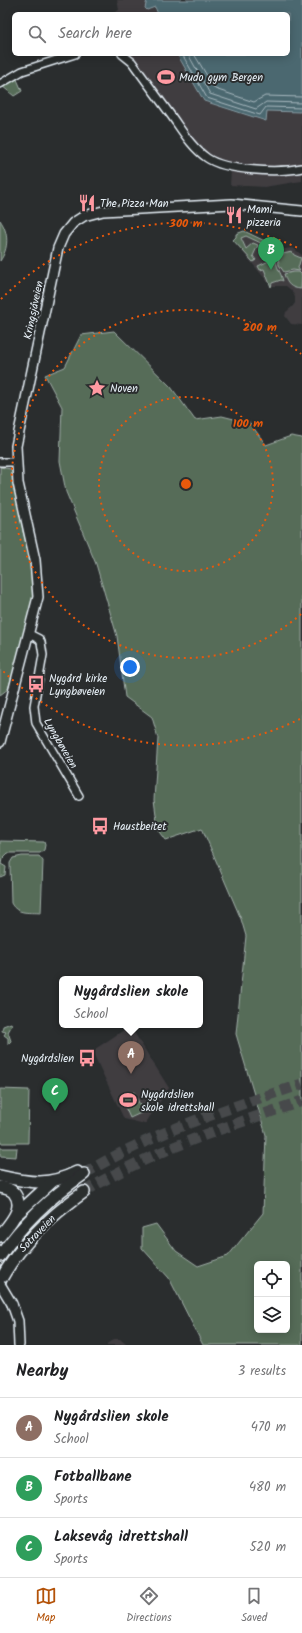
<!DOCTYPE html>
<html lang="en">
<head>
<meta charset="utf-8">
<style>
  :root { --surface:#fff; --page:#f6f6f6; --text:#202124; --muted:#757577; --line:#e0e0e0; --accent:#b45309 }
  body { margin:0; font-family:Kalam,sans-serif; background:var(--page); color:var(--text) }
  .controls { position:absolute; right:12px; bottom:12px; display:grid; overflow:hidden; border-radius:6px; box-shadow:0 2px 10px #0003 }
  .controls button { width:36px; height:36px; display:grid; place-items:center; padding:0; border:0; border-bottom:1px solid var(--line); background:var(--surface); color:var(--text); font:20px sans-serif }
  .you { position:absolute; left:130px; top:667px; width:14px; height:14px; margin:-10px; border:3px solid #fff; border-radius:50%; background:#1a73e8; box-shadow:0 0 0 6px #1a73e833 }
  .badge { display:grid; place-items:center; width:26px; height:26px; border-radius:50%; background:var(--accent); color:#fff; font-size:13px; font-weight:700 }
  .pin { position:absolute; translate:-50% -33px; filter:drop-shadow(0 1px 2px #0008) }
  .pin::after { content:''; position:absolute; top:21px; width:14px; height:12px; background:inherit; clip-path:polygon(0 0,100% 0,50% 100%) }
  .popup { position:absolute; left:59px; top:976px; width:144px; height:52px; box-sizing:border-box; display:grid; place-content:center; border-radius:6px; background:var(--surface); filter:drop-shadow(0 1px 3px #0005); font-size:13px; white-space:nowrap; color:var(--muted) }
  .popup b { font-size:15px; color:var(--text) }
  .popup::after { content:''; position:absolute; left:50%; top:100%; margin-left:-8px; border:8px solid transparent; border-top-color:var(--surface) }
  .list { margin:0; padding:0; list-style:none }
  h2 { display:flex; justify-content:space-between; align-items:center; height:52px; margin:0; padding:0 16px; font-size:17px }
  h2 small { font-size:13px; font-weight:400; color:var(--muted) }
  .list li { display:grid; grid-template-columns:26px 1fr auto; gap:12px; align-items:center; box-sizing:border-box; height:60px; padding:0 16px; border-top:1px solid var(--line) }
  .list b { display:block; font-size:15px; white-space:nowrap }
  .list p { margin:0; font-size:13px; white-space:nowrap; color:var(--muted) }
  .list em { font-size:13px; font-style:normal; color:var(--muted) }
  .icon { flex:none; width:22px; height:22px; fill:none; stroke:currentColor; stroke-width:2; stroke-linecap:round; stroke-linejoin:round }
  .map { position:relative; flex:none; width:302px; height:1345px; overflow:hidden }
  .search { position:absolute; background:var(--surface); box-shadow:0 2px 10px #0003; left:12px; right:12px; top:12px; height:44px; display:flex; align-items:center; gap:10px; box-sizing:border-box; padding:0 14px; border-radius:6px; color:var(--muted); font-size:15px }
  .sheet { height:232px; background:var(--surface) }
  nav { display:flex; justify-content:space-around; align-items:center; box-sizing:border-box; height:56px; border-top:1px solid var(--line); background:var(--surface); font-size:11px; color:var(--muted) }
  nav a { display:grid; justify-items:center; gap:2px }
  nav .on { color:var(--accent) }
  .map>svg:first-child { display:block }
  .built { fill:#3f3c40 }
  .green { fill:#576c58; stroke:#a0aea8; fill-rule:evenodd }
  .water { fill:#4b676f; stroke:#8a9ea6 }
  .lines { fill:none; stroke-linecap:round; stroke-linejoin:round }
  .shore { stroke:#a9bac1; stroke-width:1 }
  .highway-tunnel { stroke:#464a4c; stroke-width:11; stroke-dasharray:11 5.5; stroke-linecap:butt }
  .minor-casing { stroke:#e8f1f8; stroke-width:10 }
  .major-casing { stroke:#e8f1f8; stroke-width:12 }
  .highway-casing { stroke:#e8f1f8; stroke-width:14 }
  .minor { stroke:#2a2d2e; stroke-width:7 }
  .major { stroke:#2a2d2e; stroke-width:9 }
  .highway { stroke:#2a2d2e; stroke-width:11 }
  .major-bridge-casing { stroke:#e8f1f8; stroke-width:12; stroke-linecap:butt }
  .major-bridge { stroke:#2a2d2e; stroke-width:9 }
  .ring { fill:none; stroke:#e8590c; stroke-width:2; stroke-dasharray:2 4 }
  .labels { text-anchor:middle; stroke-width:4; stroke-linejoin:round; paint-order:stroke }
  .poi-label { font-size:11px; fill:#e8f1f8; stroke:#2a2d2e; text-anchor:start }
  .street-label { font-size:11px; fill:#e8f1f8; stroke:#2a2d2e }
  .centre { fill:#e8590c; stroke:#2a2d2e; stroke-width:2 }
  .ring-label { font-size:12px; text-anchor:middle; font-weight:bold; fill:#e8590c; stroke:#2a2d2e; stroke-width:4; stroke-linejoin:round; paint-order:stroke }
</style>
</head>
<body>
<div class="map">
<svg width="302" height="1345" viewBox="0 0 302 1345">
  <rect width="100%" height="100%" fill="#2a2d2e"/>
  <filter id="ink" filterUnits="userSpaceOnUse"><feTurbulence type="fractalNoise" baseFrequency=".025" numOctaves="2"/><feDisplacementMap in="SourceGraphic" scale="8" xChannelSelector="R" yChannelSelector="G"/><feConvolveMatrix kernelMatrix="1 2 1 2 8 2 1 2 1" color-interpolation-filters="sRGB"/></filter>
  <g filter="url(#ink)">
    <g class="built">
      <path d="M117,0H149L158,14H111L119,10Z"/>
      <path d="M116,54H177L204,101L236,112L266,121V111L300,112L302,109V181L264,187L230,185L231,170L211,161L165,111L136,69Z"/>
      <path d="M244,231L273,245L277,250L293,248L302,255V325L291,324L285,316L286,312L292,307L295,303V297L291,290L286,286H271L233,240L236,237V234Z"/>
      <path d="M130,1026L169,1088L145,1124L124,1119L92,1051Z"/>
      <path d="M114,1339H120L127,1345H105Z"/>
    </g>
    <g class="green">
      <path d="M16,77L22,91L14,96L2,86Z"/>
      <path d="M0,220C9,233 9,248 0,261Z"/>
      <path d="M244,231L273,245L267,246L246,236L241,238L246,249L253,243L258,245L253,256L256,260L253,262L233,240L236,237V234Z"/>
      <path d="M292,252L294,255L301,258L298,268L300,271L293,270L284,272L279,265L278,255Z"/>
      <path d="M272,257H276C275,266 281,272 283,281L281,280L272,283L271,287L264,269L260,270L258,266L271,260Z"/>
      <path d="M293,272H299L302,275L301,289C290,288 287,284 284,274Z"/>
      <path d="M114,331L171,387L195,420L222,416L250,423L266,445L291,436L302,438V1345H203L169,1278L142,1248V1228L156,1224L176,1251L198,1266L228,1256L263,1213L266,1135L236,1034L246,936L241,919L202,828L166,840L158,829L154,800L158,738L152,717L125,697L117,636L96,564L66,492L60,461L62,407L45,375L65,367L81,335ZM257,1264H287V1330H257Z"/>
      <path d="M0,467L16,470L23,532L32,561L36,602L8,689L0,695Z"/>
      <path d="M0,841L44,842L45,845L44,850L40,853H8L2,859L1,864L6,867L5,875L0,877Z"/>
      <path d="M22,856H39L43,861L41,913C30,912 17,915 11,903L10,863L13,858Z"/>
      <path d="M11,1023L12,1025L8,1032L11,1041L8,1044V1038L4,1035L6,1032L2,1031L3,1026Z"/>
      <path d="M0,1089L29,1090L28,1143H0Z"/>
      <path d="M134,1092L143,1112L130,1118L121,1098Z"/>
      <path d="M0,1148H17L16,1157L0,1156Z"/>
    </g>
    <path class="water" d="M147,0H302V109L300,112L267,111L266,121L204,101L177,54H288V14H158L155,7L147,10L145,8Z"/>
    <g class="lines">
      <g class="shore">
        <path d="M182,54L207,98L260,115L266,107L302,108"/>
        <path d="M188,54L210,94L256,109L266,102L302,103"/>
        <path d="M194,54L215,89L254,102L265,96L302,97"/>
      </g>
      <g class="highway-tunnel">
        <path d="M84,1174C152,1132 227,1109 302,1084"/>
        <path d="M84,1192C152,1150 227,1127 302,1101"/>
      </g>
      <g class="minor-casing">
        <g id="minor">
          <path d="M122,54L132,62C144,79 157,96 170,114C181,129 191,147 207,158C226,171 279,173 302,168"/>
          <path d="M0,84L22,71L75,54"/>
          <path d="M0,462H16"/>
          <path d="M29,634L39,639L41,642L43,655L34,706L36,723L79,796"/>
        </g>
      </g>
      <g class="major-casing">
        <g id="major">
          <path d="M0,742L38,597L35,560L18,483L16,446L58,248L64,234L73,223L84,216L103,211L232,204L302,211"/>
          <path d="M12,1304L18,1321L19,1345"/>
        </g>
      </g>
      <g class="highway-casing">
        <g id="highway">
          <path d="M0,1176C30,1183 49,1186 77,1172"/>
          <path d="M0,1187C6,1188 11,1189 14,1193C26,1208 9,1224 0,1236"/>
          <path d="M16,1215L53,1181"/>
          <path d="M0,1256C23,1223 50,1197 84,1174"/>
          <path d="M0,1281C20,1244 50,1216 84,1192"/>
        </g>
      </g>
      <use href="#minor" class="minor"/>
      <use href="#major" class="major"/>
      <use href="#highway" class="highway"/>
      <g class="major-bridge-casing">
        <path id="major-bridge" d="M0,1284L12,1304"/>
      </g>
      <use href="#major-bridge" class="major-bridge"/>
    </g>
  </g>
  <g class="ring">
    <circle cx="186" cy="484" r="87"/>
    <path d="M301 614A174 174 0 1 1 301 354"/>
    <path d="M300 719A261 261 0 0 1 1 669M1 299A261 261 0 0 1 300 249"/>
  </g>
  <defs>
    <g id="stadium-bare" transform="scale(1.38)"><path d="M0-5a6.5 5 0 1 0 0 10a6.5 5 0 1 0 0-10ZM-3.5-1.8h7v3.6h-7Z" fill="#ff9aa2" stroke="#2a2d2e" stroke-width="2.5" paint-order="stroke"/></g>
    <g id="restaurant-bare" transform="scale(1.38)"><path d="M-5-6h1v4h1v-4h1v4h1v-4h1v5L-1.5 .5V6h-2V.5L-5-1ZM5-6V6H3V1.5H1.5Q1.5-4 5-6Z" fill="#ff9aa2" stroke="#2a2d2e" stroke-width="2.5" paint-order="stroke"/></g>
    <g id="sight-bare" transform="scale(1.38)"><path d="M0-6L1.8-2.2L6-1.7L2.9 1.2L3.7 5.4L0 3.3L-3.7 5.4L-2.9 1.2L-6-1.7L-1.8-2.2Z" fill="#ff9aa2" stroke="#2a2d2e" stroke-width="2.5" paint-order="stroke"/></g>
    <g id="bus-bare" transform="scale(1.38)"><path d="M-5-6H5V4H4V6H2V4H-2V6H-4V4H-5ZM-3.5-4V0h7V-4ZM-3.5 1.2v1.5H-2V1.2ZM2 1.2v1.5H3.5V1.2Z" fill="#ff9aa2" stroke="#2a2d2e" stroke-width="2.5" paint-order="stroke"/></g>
  </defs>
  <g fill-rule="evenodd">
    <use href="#stadium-bare" x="166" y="77"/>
    <use href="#restaurant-bare" x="87" y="203"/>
    <use href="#restaurant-bare" x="234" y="215"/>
    <use href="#sight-bare" x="97" y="388"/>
    <use href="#bus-bare" x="36" y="684"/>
    <use href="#bus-bare" x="100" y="826"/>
    <use href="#bus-bare" x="87" y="1058"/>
    <use href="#stadium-bare" x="128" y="1100"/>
  </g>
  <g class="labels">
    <g class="poi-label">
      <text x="179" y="81">Mudo gym Bergen</text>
      <text x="100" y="207">The Pizza Man</text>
      <text x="247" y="213">Mami<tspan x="247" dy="13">pizzeria</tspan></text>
      <text x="110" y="392">Noven</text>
      <text x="49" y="682">Nygård kirke<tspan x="49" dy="13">Lyngbøveien</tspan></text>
      <text x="113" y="830">Haustbeitet</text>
      <text x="74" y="1062" text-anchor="end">Nygårdslien</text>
      <text x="141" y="1098">Nygårdslien<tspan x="141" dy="13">skole idrettshall</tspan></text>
    </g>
    <g class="street-label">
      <text transform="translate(33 310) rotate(-78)" y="4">Kringsjåveien</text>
      <text transform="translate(61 743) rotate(60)" y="4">Lyngbøveien</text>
      <text transform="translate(37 1233) rotate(-46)" y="4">Sotraveien</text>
    </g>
  </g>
  <circle cx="186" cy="484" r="6" class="centre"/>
  <g class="ring-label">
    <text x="186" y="227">300 m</text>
    <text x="260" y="331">200 m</text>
    <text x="248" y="427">100 m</text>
  </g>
</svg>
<div class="controls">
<button><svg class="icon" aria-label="locate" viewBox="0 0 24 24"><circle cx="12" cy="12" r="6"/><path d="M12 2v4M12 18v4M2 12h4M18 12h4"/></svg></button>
<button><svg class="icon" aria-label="layers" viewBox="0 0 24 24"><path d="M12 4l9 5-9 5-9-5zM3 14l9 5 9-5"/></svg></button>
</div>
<div class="you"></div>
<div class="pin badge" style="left:131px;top:1074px;background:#8d6e63">A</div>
<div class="popup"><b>Nygårdslien skole</b>School</div>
<div class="pin badge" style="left:271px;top:270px;background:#2e9e5b">B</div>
<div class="pin badge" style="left:55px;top:1111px;background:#2e9e5b">C</div>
<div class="search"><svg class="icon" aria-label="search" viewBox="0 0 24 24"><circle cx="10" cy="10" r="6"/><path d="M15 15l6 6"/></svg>Search here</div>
</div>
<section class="sheet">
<h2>Nearby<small>3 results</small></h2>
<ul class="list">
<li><span class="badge" style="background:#8d6e63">A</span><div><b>Nygårdslien skole</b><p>School</p></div><em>470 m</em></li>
<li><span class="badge" style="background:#2e9e5b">B</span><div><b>Fotballbane</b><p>Sports</p></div><em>480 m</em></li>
<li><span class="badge" style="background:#2e9e5b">C</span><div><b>Laksevåg idrettshall</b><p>Sports</p></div><em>520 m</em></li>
</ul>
</section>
<nav>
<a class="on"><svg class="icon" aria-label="map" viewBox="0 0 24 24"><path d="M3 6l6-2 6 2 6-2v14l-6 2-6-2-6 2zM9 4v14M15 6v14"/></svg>Map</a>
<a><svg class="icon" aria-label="directions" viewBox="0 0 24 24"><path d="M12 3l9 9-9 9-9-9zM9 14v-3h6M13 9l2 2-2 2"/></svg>Directions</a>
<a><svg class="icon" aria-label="saved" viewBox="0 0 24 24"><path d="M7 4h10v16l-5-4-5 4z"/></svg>Saved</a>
</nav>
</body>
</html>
